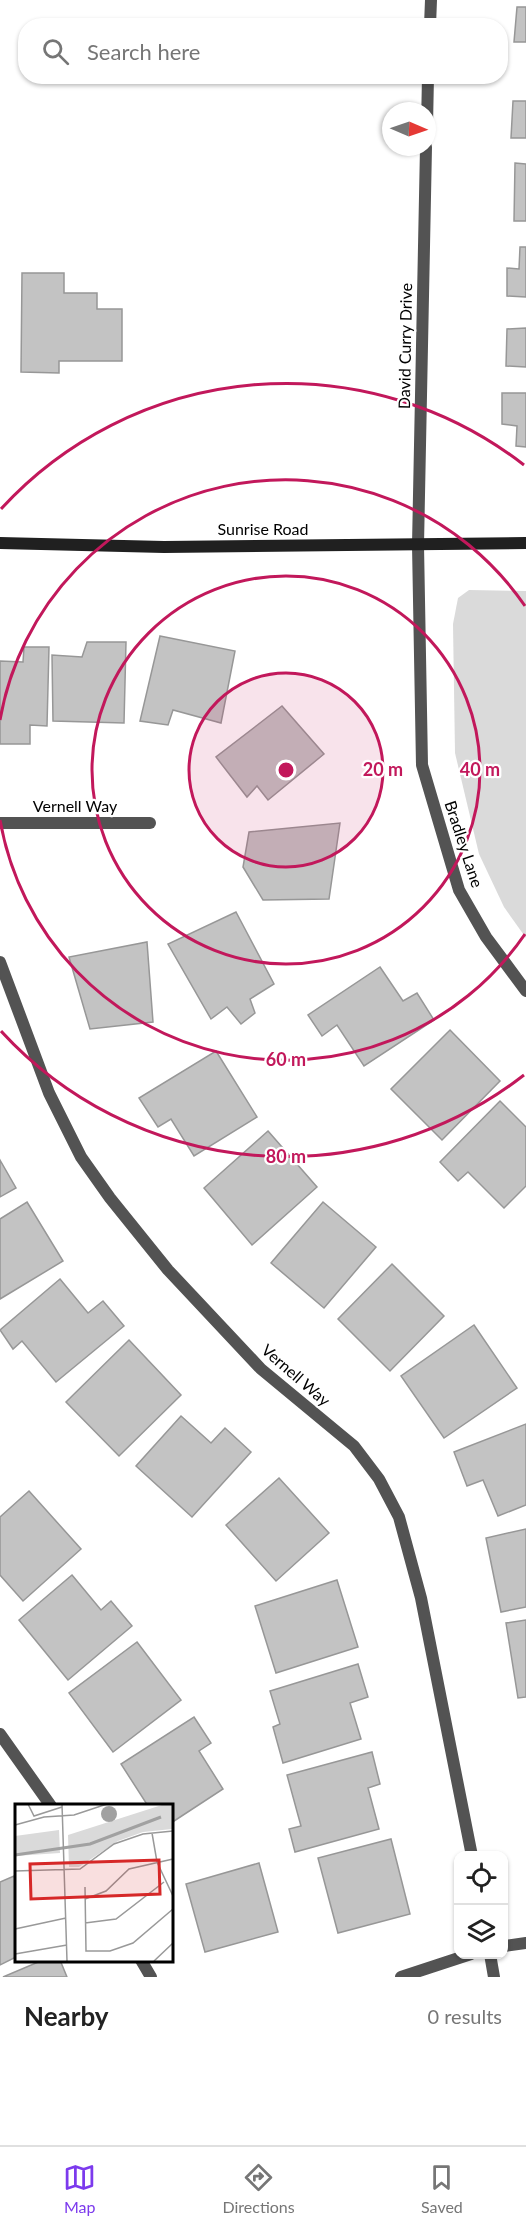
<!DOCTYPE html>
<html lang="en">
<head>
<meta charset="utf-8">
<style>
  :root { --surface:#fff; --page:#f2f2f2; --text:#222; --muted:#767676; --line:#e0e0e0; --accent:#7c3aed }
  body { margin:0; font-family:Lato,sans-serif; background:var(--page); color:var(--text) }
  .controls { position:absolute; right:18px; bottom:18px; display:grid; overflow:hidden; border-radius:12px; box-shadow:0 2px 4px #0004 }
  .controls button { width:54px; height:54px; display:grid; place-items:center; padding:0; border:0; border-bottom:2px solid var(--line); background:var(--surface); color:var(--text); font:30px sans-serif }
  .compass { position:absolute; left:382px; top:102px; width:54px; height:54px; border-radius:50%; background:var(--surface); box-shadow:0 2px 4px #0004; rotate:92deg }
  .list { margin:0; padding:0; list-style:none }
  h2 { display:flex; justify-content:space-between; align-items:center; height:78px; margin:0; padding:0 24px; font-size:26px }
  h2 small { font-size:20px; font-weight:400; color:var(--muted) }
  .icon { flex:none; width:33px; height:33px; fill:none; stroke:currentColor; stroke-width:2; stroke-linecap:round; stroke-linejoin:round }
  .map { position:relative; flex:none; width:526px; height:1977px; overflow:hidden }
  .search { position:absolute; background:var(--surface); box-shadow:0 2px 4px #0004; left:18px; right:18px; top:18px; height:66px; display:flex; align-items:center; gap:15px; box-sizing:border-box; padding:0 21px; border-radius:24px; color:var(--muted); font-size:22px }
  .sheet { height:168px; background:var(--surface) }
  nav { display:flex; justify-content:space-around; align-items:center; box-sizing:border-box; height:84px; border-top:2px solid var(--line); background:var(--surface); font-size:16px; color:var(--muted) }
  nav a { display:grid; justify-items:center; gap:3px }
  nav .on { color:var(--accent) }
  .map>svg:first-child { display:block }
  .green { fill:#dadada }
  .building { fill:#c3c3c3; stroke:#979797; stroke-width:1.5 }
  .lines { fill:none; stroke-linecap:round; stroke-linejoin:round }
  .street { stroke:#535353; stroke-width:12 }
  .secondary { stroke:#202020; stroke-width:12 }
  .ring { fill:none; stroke:#c2185b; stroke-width:3 }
  .labels { text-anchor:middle; stroke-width:4.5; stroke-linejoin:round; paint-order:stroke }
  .street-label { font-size:16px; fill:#000; stroke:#fff }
  .inset-river { fill:none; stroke:#a1a1a1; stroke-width:3 }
  .inset-road { fill:none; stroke:#999; stroke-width:1.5 }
  .view { fill:#d62828; fill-opacity:0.15; stroke:#d62828; stroke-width:3 }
  .inset-edge { fill:none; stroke:#000; stroke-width:3 }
  .centre { fill:#c2185b; stroke:#fff; stroke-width:3 }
  .ring-label { font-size:18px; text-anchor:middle; font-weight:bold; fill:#c2185b; stroke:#fff; stroke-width:4.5; stroke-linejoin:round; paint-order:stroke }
</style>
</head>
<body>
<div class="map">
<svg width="526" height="1977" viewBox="0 0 526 1977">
  <rect width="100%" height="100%" fill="#fff"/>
  <path class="green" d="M469,590L526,591V938L504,907L479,854L455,753L453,624L458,598Z"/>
  <g class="building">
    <path d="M517,7H526V42H514Z"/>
    <path d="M513,101H526V138H511Z"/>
    <path d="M515,163L526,164V221H514Z"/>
    <path d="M520,247H526V297L507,296V268L519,269Z"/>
    <path d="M22,273H64V293H97V309H122V361H59V373L21,372Z"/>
    <path d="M526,328V367L506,366L507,329Z"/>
    <path d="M502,393H526V447L516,446L517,426L502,424Z"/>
    <path d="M160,636L235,651L221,723L173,710L168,725L140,721Z"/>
    <path d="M87,642H126L124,723L53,721L52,655L82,657Z"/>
    <path d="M24,647H49L47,726L30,725V744H0V661L23,662Z"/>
    <path d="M282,706L324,754L268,800L257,786L247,797L216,757Z"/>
    <path d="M340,823L329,899L263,900L243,867L249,832Z"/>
    <path d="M236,912L274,984L250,999L255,1013L241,1024L227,1007L211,1019L168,944Z"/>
    <path d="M147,942L153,1022L90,1029L69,957Z"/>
    <path d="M380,967L403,1001L417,993L434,1020L364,1066L337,1025L322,1036L308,1015Z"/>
    <path d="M450,1030L500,1081L442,1140L391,1089Z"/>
    <path d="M216,1051L257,1117L194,1156L171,1119L158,1127L139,1098Z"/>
    <path d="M500,1101L526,1127V1186L504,1208L468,1172L458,1181L440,1162Z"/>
    <path d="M268,1131L317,1187L252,1245L204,1188Z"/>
    <path d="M0,1160L16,1188L0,1197Z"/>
    <path d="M27,1202L63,1261L0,1299V1219Z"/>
    <path d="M323,1202L376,1247L324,1308L271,1263Z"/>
    <path d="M392,1264L444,1316L390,1371L338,1319Z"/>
    <path d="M60,1279L88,1313L103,1301L124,1326L56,1382L22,1341L13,1349L0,1330Z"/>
    <path d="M474,1325L517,1388L444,1438L401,1376Z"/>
    <path d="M129,1340L181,1395L119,1456L66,1402Z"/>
    <path d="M181,1416L211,1443L225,1428L251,1452L192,1517L136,1466Z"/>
    <path d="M526,1424V1505L498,1516L483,1480L467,1486L454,1452Z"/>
    <path d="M279,1478L329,1533L276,1581L226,1525Z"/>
    <path d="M29,1491L81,1549L23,1601L0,1575V1517Z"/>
    <path d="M526,1529V1607L501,1612L486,1538Z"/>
    <path d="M72,1575L101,1610L111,1601L132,1626L68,1680L19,1620Z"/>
    <path d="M337,1580L358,1647L276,1673L255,1606Z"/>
    <path d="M526,1620V1697L518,1698L506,1623Z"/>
    <path d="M137,1642L181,1700L113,1752L69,1693Z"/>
    <path d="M358,1664L368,1697L350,1703L361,1739L283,1763L273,1727L280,1724L270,1691Z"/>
    <path d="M194,1717L211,1743L199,1751L223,1789L171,1823V1806H148L121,1764Z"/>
    <path d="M372,1752L380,1784L368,1788L379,1829L295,1852L289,1829L301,1826L287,1775Z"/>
    <path d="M391,1839L410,1914L338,1933L318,1858Z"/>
    <path d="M259,1863L278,1932L205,1952L186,1884Z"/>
    <path d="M14,1876L16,1882V1957L0,1965V1882Z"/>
    <path d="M43,1960H60L67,1977H3Z"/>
  </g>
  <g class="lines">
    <g class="street">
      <path d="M430,26L431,0"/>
      <path d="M427,126L428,76"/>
      <path d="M426,147L418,545L422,765L459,890L486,937L526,991"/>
      <path d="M0,823H150"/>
      <path d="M0,962L49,1093L81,1157L110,1198L168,1270L261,1369L354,1446L379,1479L399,1517L421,1598L472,1856"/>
      <path d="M0,1734L51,1806"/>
      <path d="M504,1946L526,1943"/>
      <path d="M490,1954L494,1977"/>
      <path d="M141,1960L151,1977"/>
      <path d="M401,1977L471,1954"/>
    </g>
    <path class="secondary" d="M0,543L164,547L526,543"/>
  </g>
  <circle cx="286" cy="770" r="97" fill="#c2185b" fill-opacity=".12"/>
  <g class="ring">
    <circle cx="286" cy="770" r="97"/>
    <circle cx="286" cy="770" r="194"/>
    <path d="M525 934A290 290 0 0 1 0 820M0 720A290 290 0 0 1 525 606"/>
    <path d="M524 1075A387 387 0 0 1 1 1031M1 509A387 387 0 0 1 524 465"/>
  </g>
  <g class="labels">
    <g class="street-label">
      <text transform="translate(405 346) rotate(-89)" y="6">David Curry Drive</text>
      <text x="263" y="535">Sunrise Road</text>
      <text x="75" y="812">Vernell Way</text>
      <text transform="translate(464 844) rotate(72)" y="6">Bradley Lane</text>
      <text transform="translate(296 1375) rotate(41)" y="6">Vernell Way</text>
    </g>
  </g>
  <g transform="translate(15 1804)">
    <rect width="158" height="158" fill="#fff"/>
    <path d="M150,0H157V25L128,28L103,37L64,63H54L53,31ZM44,26L45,49L0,52V32Z" fill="#dadada"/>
    <path d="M86 10a8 8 0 1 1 16 0a8 8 0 1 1-16 0Z" fill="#a1a1a1"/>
    <path class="inset-river" d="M0,51L75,40L146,13"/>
    <path class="inset-road" d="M13,0L19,12L47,3M47,0L52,157M0,21L29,13L59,11L92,0M137,29L142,58L158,92M0,67L65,65L99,40L128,30L158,27M70,83L71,147H95L118,139L158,105M70,95L91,87L114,65L158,55M70,119L101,115L149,78M0,125L51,114M0,150L52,141M139,157L158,139"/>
    <path class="view" d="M144,56L145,90L16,95L15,60Z"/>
    <rect width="158" height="158" class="inset-edge"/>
  </g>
  <circle cx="286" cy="770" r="9" class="centre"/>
  <g class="ring-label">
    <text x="383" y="776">20 m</text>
    <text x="480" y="776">40 m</text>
    <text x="286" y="1066">60 m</text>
    <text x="286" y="1163">80 m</text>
  </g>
</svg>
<div class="controls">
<button><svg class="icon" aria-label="locate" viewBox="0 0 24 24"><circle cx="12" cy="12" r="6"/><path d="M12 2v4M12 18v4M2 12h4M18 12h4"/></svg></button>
<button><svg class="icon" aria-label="layers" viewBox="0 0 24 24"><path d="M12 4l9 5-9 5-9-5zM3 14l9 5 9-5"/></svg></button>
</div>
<svg class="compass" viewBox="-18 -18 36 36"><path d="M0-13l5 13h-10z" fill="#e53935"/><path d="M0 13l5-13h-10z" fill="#767676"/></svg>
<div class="search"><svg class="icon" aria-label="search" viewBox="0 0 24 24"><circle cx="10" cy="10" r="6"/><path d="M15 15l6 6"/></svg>Search here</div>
</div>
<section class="sheet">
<h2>Nearby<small>0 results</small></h2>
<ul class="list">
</ul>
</section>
<nav>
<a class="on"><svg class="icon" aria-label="map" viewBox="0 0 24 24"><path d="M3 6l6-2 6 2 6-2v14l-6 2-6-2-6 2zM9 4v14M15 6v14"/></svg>Map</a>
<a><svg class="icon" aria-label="directions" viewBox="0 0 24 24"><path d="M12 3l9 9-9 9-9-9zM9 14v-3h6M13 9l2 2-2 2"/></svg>Directions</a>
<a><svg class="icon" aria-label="saved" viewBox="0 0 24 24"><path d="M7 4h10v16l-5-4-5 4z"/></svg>Saved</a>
</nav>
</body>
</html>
